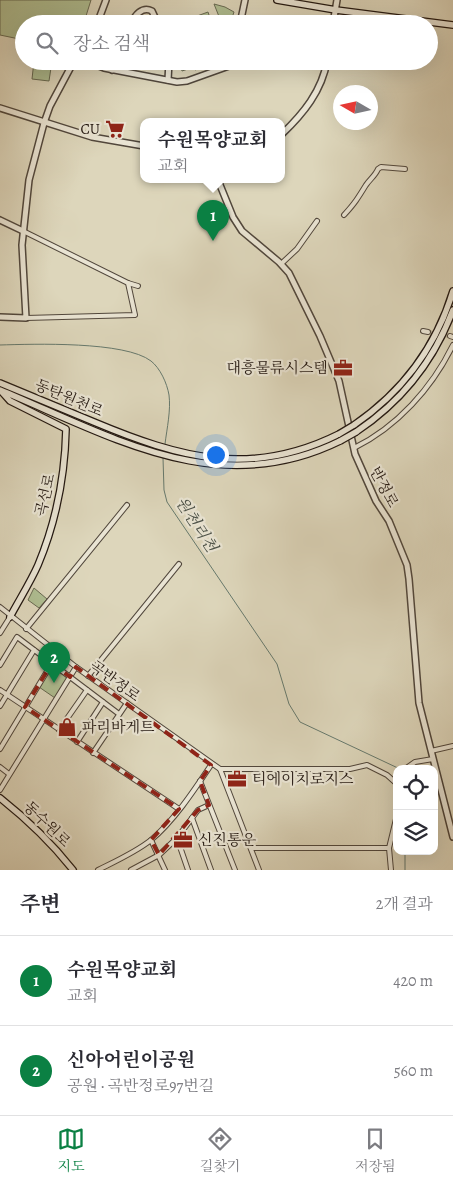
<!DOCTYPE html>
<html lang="ko">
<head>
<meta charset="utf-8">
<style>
  :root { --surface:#fff; --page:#f2f2f3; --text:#2b2b33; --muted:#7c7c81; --line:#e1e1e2; --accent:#0b8043 }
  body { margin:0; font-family:Alegreya,"Noto Serif KR",serif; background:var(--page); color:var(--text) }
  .controls { position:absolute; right:15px; bottom:15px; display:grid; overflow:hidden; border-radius:10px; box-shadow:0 5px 20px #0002 }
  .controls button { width:45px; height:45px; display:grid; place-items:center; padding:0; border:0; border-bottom:1px solid var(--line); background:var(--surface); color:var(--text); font:25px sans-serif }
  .compass { position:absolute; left:333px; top:85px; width:45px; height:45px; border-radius:50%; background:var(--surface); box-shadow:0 5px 20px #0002; rotate:279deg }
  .you { position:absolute; left:215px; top:454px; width:18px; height:18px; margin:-12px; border:4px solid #fff; border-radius:50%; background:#1a73e8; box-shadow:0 0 0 8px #1a73e833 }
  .badge { display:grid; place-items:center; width:32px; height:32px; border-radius:50%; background:var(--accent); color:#fff; font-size:16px; font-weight:700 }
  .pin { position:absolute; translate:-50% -41px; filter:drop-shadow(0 1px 2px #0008) }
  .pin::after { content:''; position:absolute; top:26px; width:18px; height:15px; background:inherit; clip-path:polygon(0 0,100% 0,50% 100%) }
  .popup { position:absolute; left:140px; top:118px; width:145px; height:65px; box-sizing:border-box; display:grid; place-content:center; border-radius:10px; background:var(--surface); filter:drop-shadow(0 1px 4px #0005); font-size:16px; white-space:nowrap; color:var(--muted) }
  .popup b { font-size:19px; color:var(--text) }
  .popup::after { content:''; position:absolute; left:50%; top:100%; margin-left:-10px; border:10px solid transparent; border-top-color:var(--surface) }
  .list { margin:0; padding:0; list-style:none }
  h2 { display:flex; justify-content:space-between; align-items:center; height:65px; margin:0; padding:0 20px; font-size:21px }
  h2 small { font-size:16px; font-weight:400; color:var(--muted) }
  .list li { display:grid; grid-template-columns:32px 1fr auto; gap:15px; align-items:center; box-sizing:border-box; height:90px; padding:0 20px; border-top:1px solid var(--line) }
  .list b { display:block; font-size:19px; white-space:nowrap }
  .list p { margin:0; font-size:16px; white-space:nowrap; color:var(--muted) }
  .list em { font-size:16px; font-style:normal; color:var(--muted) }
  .icon { flex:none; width:28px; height:28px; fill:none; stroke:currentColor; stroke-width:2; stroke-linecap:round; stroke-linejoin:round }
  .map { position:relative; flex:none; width:453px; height:870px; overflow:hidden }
  .search { position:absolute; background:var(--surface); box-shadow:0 5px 20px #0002; left:15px; right:15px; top:15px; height:55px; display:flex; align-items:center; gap:12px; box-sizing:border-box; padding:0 18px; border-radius:28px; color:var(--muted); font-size:19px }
  .sheet { height:245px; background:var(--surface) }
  nav { display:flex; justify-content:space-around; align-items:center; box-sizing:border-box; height:70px; border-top:1px solid var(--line); background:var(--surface); font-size:14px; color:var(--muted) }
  nav a { display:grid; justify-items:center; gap:2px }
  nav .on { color:var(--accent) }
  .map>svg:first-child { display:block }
  .green { fill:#afbe92; stroke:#686a52 }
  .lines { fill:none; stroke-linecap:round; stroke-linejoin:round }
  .stream { stroke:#66796d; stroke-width:1 }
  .minor-tunnel { stroke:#b8b099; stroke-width:4; stroke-dasharray:4 2; stroke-linecap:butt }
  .minor-casing { stroke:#51473c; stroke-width:6 }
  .tertiary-casing { stroke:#51473c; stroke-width:8 }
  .secondary-casing { stroke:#221711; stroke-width:8 }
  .minor { stroke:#e9e4d3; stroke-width:4 }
  .tertiary { stroke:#e9e4d3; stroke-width:5 }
  .secondary { stroke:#e9e4d3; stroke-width:5.5 }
  .secondary-bridge-casing { stroke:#221711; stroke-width:8; stroke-linecap:butt }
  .secondary-bridge { stroke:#e9e4d3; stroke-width:5.5 }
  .marked { fill:none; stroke:#8f2418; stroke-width:4; stroke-dasharray:10 6; stroke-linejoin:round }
  .labels { text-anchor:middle; stroke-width:4.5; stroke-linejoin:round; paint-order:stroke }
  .poi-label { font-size:15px; fill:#221711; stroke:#e9e4d3; text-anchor:start }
  .street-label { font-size:15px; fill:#221711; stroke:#e9e4d3 }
  .water-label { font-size:16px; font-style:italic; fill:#4a5047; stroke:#e9e4d3 }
</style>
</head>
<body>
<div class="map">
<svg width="453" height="870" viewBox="0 0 453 870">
  <rect width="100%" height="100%" fill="#ddd6bb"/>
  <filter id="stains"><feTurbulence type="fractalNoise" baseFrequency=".004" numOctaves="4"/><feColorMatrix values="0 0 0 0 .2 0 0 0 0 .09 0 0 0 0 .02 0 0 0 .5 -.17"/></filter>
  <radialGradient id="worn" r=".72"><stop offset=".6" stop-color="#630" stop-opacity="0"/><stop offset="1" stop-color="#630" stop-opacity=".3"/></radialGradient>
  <g class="green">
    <path d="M0,0H91L86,16L81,24H24V40L0,35Z"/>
    <path d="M214,4L225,7L234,12L230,24H222Z"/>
    <path d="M208,12L212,24H178V23Z"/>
    <path d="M34,61H52L49,81L32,79Z"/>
    <path d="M179,61H191L193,67L192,61H218L195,70L194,67L182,71Z"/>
    <path d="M34,588L47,599L39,608L28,600Z"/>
    <path d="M54,667L68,677V679L55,698L39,687L52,668Z"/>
  </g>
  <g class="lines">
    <g class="stream">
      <path d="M0,345C34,344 125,341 151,361C160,368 167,383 169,395C171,410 167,428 165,444"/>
      <path d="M163,458L164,490L167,502L277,664L289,704L300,722L400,769"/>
      <path d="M405,870V851"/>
    </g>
    <path class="minor-tunnel" d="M428,332L450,336"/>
    <g class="minor-casing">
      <g id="minor">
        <path d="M327,65H342L347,61"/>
        <path d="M344,215C355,203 358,198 366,185C370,179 375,176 378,169L381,167L405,169"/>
        <path d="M23,231L128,283L135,315L26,318"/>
        <path d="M281,264L297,249L317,221"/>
        <path d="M128,283L138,286"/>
        <path d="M423,331L428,332"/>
        <path d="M450,336L453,337"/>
        <path d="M354,448C397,427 432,388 453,345"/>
        <path d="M0,607L76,667L220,769L259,870"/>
        <path d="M26,629L127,505"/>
        <path d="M0,633L10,617"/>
        <path d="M0,665L17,637L119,714"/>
        <path d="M88,676L179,564"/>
        <path d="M0,690L179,809"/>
        <path d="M0,706L34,650"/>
        <path d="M59,730L87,690"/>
        <path d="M77,742L103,702"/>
        <path d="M0,749L52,663"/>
        <path d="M431,751L453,746"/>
        <path d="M93,753L127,703"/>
        <path d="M0,767L9,774"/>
        <path d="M220,769H350L367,765L387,775L397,784"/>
        <path d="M405,769L415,762L433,759"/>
        <path d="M200,781L235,870"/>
        <path d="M0,790L76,667"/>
        <path d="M192,818L211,870"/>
        <path d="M177,838L188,870"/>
        <path d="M151,840L165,870"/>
        <path d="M251,848H389"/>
        <path d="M98,870C116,861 136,852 151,840C174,821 195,789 211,765"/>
        <path d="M131,870L159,855L177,838L198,810L209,805"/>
        <path d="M391,870L389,848L397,815"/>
      </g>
    </g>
    <g class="tertiary-casing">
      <g id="tertiary">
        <path d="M97,24L106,0"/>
        <path d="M131,24C135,15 142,6 152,11L158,24"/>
        <path d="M240,24L245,0"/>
        <path d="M333,24L337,0"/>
        <path d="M86,61L104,68L177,82L187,81L229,66L233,61"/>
        <path d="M112,70L116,61"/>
        <path d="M168,80L169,61"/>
        <path d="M0,108L92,137L144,146"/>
        <path d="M282,134C303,114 322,91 327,61"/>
        <path d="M218,180L233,217L242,231L279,262L289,273L320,336L339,381L355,454L376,501L389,521L407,565L409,579L419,703L453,837"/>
        <path d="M0,220L23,231"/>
        <path d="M0,317L26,318L22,245L29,180L44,123L50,106L74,61"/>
      </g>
    </g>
    <g class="secondary-casing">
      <g id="secondary">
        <path d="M277,0L336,10L453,25"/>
        <path d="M0,383C32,396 63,409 94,422C180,458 251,478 339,434"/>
        <path d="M0,390C113,437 218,501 340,441"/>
        <path d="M2,392L10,401L66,429C65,475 56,522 38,565C30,583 19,600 10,617"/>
        <path d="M354,425C402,392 436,347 453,291"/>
        <path d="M356,432C401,402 434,361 453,310"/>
        <path d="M0,798C29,821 50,841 73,870"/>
      </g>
    </g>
    <use href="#minor" class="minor"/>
    <use href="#tertiary" class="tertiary"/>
    <use href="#secondary" class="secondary"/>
    <g class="secondary-bridge-casing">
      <g id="secondary-bridge">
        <path d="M339,434L354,425"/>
        <path d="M340,441L356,432"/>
      </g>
    </g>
    <use href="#secondary-bridge" class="secondary-bridge"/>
  </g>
  <path class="marked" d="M52,663L70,677L76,667L211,765L200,781L209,805L198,810L159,855L151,840L179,809L25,707Z"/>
  <defs>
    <g id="supermarket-bare" transform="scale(1.5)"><path d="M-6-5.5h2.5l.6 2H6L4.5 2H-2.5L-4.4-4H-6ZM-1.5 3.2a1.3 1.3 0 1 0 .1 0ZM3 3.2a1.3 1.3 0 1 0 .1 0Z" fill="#8f2418" stroke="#e9e4d3" stroke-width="2.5" paint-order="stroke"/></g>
    <g id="office-bare" transform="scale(1.5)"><path d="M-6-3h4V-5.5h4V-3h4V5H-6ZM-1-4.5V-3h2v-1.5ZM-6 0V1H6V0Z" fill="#8f2418" stroke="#e9e4d3" stroke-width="2.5" paint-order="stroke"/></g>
    <g id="shop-bare" transform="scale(1.5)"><path d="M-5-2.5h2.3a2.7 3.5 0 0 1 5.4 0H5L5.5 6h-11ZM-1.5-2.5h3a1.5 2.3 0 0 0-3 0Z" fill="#8f2418" stroke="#e9e4d3" stroke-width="2.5" paint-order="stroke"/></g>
  </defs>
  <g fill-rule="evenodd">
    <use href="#supermarket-bare" x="115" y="129"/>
    <use href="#office-bare" x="343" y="368"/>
    <use href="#shop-bare" x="67" y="727"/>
    <use href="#office-bare" x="237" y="779"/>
    <use href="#office-bare" x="183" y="840"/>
  </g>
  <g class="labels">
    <g class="poi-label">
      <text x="100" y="134" text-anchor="end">CU</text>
      <text x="328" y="373" text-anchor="end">대흥물류시스템</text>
      <text x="82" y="732">파리바게트</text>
      <text x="252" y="784">티에이치로지스</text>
      <text x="198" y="845">신진통운</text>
    </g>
    <g class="street-label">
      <text transform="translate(69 398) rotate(23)" y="5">동탄원천로</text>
      <text transform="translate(384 487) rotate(62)" y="5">반정로</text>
      <text transform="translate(45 495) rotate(-77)" y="5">곡선로</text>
      <text transform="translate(115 681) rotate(36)" y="5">곡반정로</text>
      <text transform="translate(47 824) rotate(44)" y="5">동수원로</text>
    </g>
    <g class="water-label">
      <text transform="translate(197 524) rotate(57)" y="6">원천리천</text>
    </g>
  </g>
  <rect width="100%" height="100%" filter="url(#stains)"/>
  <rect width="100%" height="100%" fill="url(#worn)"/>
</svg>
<div class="controls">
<button><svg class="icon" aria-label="locate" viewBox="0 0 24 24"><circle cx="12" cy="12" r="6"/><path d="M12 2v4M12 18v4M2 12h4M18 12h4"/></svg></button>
<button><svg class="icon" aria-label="layers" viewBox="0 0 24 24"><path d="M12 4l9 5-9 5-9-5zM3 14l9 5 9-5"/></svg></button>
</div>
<svg class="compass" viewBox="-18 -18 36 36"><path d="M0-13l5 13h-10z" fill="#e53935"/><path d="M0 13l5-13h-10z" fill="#7c7c81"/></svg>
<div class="you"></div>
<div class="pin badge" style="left:213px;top:241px">1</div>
<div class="popup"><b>수원목양교회</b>교회</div>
<div class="pin badge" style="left:54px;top:683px">2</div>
<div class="search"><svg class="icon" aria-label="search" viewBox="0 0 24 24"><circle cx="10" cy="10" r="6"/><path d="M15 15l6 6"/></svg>장소 검색</div>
</div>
<section class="sheet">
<h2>주변<small>2개 결과</small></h2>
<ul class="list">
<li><span class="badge">1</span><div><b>수원목양교회</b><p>교회</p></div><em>420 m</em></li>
<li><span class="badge">2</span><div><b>신아어린이공원</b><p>공원 · 곡반정로97번길</p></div><em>560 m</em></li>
</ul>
</section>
<nav>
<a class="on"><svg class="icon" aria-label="map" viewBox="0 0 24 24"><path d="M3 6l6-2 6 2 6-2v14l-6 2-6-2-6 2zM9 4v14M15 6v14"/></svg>지도</a>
<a><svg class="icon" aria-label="directions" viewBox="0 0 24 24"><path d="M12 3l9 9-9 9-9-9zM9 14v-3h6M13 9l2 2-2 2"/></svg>길찾기</a>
<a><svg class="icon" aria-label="saved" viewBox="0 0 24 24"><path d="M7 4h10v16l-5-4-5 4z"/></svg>저장됨</a>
</nav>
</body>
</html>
